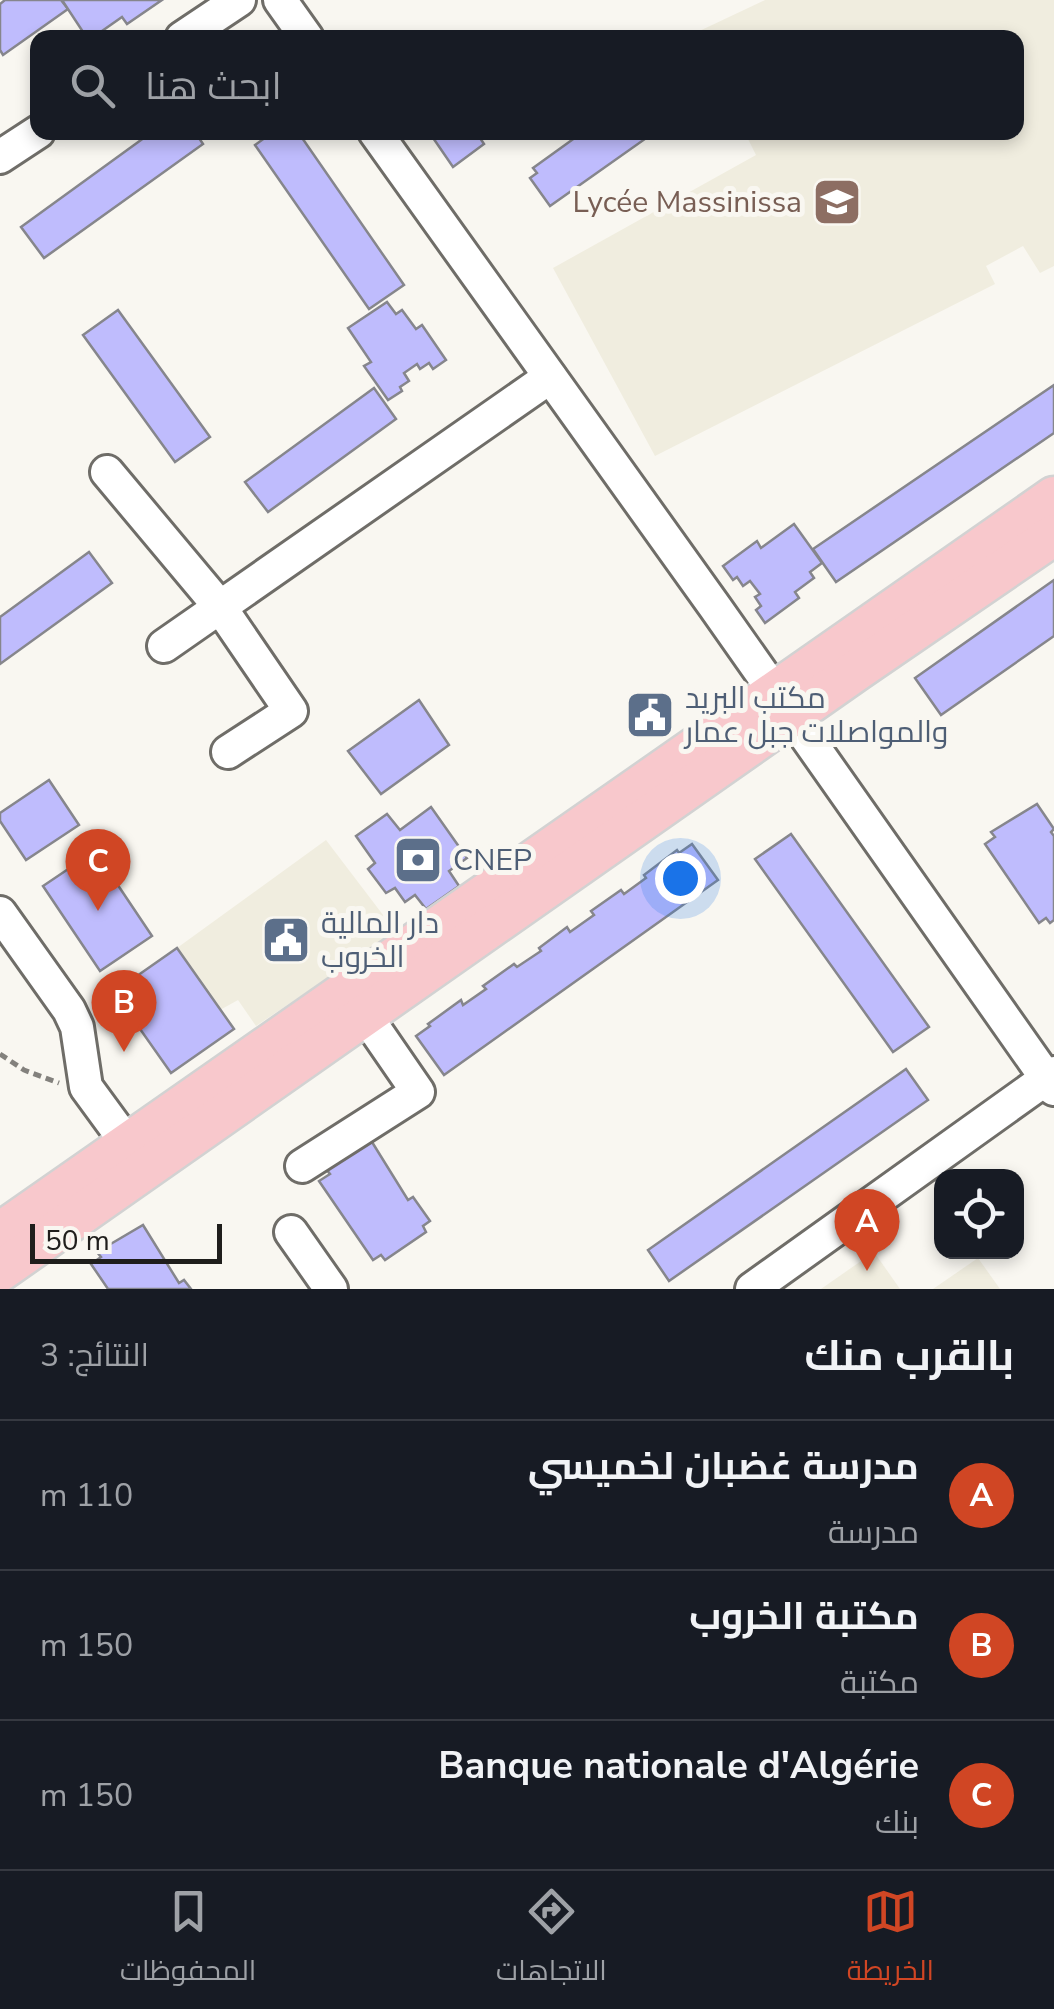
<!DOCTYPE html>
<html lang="ar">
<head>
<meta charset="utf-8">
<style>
  :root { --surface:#171b24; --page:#242831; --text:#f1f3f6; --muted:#9ea1a6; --line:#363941; --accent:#d04624 }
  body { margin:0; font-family:"Nunito Sans",Cairo,sans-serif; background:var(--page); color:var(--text); direction:rtl }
  .controls { position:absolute; right:30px; bottom:30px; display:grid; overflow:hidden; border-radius:20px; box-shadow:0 5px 15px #0003 }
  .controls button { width:90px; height:90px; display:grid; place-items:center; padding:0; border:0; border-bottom:2px solid var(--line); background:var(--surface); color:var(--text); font:50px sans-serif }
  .scale { position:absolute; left:30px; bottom:25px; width:192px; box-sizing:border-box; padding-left:10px; border:5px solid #1f1e1c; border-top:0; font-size:28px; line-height:35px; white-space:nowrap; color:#1f1e1c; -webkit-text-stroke:8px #f9f7f1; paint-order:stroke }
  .you { position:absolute; left:680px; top:878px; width:35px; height:35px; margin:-25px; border:8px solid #fff; border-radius:50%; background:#1a73e8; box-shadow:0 0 0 15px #1a73e833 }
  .badge { display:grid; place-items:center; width:65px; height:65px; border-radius:50%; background:var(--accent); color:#fff; font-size:32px; font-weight:700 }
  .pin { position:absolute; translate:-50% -82px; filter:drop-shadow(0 2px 5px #0008) }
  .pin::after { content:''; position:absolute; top:52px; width:35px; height:30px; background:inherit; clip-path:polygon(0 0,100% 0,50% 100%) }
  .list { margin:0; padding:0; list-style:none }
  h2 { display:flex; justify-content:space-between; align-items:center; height:130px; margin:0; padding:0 40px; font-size:42px }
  h2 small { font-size:32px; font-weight:400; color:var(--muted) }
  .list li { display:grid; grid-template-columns:65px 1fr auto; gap:30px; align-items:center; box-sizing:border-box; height:150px; padding:0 40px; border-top:2px solid var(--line) }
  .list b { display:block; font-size:38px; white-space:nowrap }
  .list p { margin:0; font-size:32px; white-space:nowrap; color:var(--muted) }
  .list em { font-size:32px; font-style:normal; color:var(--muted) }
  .icon { flex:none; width:55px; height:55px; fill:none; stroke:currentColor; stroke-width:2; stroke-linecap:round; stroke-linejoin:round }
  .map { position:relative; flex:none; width:1054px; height:1289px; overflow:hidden; direction:ltr }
  .search { position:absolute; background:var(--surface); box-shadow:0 5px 15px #0003; left:30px; right:30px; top:30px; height:110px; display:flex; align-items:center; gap:25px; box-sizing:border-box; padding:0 35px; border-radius:20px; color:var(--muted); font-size:38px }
  .sheet { height:580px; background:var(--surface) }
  nav { display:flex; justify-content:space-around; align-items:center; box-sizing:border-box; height:140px; border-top:2px solid var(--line); background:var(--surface); font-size:28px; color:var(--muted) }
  nav a { display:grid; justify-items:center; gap:5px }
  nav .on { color:var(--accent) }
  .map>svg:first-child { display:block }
  .built { fill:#f0eddf }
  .building { fill:#bfbcfd; stroke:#86868c; stroke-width:2.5 }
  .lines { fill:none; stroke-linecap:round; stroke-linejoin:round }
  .minor-casing { stroke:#6f6d68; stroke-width:38 }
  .major-casing { stroke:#d2d2d2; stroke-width:45 }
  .path { stroke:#83817d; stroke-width:5; stroke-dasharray:8 5; stroke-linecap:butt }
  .minor { stroke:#fff; stroke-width:32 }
  .major { stroke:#f8c8cc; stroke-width:40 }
  .labels { text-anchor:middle; stroke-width:10; stroke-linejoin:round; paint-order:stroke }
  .education-label { font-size:30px; fill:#785e54; stroke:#f9f7f1; text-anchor:end }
  .service-label { font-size:30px; fill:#4e5e75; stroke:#f9f7f1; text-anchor:start }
</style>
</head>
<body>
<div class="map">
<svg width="1054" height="1289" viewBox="0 0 1054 1289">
  <rect width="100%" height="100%" fill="#f9f7f1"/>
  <g class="built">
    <path d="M765,0H1054V266L1040,273L1023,246L986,266L995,284L655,456L553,268L756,155L745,133L1016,132V38H695L693,34Z"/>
    <path d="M326,840L396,932L256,1026L238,1000L220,1010L177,948Z"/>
    <path d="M874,1252L900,1289H821Z"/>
    <path d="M978,1258L1000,1289H933Z"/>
  </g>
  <g class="building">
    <path d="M5,0H61L68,9L3,55L0,50V4Z"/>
    <path d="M62,0H162L127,24L122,17L92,38H87Z"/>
    <path d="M152,132H195L203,144L44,258L21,227Z"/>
    <path d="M273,132H298L404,285L369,309L255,145Z"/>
    <path d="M429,132H482L478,135L484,144L453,167Z"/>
    <path d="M583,132L652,134L550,206L530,178L537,173L533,168Z"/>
    <path d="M387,302L396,314L402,310L416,329L422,325L446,360L433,369L429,363L420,369L417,364L404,373L409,381L400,387L402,391L388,400L364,366L371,362L348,328Z"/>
    <path d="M118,310L210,437L175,462L83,335Z"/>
    <path d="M1054,385V433L836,582L813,549Z"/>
    <path d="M374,388L396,419L268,512L245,482Z"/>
    <path d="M794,524L822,563L810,572L814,578L795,592L799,598L765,623L756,610L761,606L755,597L760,594L750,581L743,586L737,577L733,580L723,566L757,541L761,548Z"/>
    <path d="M89,552L112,583L0,664V617Z"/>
    <path d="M1054,580V636L941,715L915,678Z"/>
    <path d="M419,700L449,745L381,794L348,751Z"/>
    <path d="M49,780L79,825L26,860L0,821V813Z"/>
    <path d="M1037,804L1054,829L1051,832L1054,836V920L1050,923L1046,918L1039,923L985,844L995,837L991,832Z"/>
    <path d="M431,807L467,858L449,871L459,886L426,909L415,895L405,902L395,888L386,893L368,869L375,863L356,836L387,814L400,830Z"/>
    <path d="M791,834L929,1027L893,1052L755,859Z"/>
    <path d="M692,844L718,880L444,1075L416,1036L430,1026L428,1024L461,1000L463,1005L486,989L483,986L514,964L517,967L541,951L539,948L567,927L570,932L594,915L591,911L621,890L624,894L646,878L644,875L677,850L679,853Z"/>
    <path d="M95,851L152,936L100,971L43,886Z"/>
    <path d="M177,948L234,1029L171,1073L114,992Z"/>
    <path d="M906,1069L928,1100L669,1281L648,1250Z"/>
    <path d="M372,1142L408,1200L413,1197L430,1221L423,1226L426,1232L385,1260L381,1255L373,1260L319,1181L330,1174L326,1169Z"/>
    <path d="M143,1225L179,1283L184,1280L191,1289H108L91,1264L101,1257L97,1252Z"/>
  </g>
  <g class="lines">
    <g class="minor-casing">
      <g id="minor">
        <path d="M280,0L307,38"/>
        <path d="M182,38L239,0"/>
        <path d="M375,132L715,607L1054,1089"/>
        <path d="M0,157L38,132"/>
        <path d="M107,472L220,607L291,711L228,752"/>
        <path d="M164,646L550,377"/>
        <path d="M0,913L69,1010L77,1027L86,1087L127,1143"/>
        <path d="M302,1166L418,1092L365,1015"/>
        <path d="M291,1232L331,1289"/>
        <path d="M752,1289L1054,1073"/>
      </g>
    </g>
    <g class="major-casing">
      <g id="major">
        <path d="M0,1233L1054,497"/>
        <path d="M0,1271L857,670L1054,535"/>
      </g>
    </g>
    <path class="path" d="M0,1054L24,1070L59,1083"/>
    <use href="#minor" class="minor"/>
    <use href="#major" class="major"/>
  </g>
  <defs>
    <g id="school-square" transform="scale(2.5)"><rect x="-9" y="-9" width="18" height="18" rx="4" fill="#8d6e63" stroke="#f9f7f1"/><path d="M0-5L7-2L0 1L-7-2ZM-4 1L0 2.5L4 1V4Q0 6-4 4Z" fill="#fff"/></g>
    <g id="civic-square" transform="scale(2.5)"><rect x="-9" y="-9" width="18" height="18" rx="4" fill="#5c6f8a" stroke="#f9f7f1"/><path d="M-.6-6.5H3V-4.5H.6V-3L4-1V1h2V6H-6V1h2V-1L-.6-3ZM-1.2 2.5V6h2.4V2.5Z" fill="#fff"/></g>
    <g id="bank-square" transform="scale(2.5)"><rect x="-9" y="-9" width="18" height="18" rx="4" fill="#5c6f8a" stroke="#f9f7f1"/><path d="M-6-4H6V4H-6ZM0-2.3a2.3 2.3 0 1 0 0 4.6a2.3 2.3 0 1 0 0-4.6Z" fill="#fff"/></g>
  </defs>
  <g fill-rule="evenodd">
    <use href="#school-square" x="837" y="202"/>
    <use href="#civic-square" x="650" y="715"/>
    <use href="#bank-square" x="418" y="860"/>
    <use href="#civic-square" x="286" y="940"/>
  </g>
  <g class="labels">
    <g class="education-label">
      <text x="802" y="212">Lycée Massinissa</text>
    </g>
    <g class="service-label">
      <text x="685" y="708">مكتب البريد<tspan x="685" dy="34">والمواصلات جبل عمار</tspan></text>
      <text x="453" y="870">CNEP</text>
      <text x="321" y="933">دار المالية<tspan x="321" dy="34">الخروب</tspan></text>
    </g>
  </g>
</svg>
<div class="controls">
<button><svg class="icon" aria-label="locate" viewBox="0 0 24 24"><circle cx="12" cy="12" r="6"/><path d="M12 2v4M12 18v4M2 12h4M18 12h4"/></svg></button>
</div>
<div class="scale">50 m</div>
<div class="you"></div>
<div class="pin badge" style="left:867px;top:1271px">A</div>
<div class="pin badge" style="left:124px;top:1052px">B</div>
<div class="pin badge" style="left:98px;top:911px">C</div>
<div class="search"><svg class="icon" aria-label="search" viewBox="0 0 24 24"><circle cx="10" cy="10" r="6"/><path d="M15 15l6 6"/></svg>ابحث هنا</div>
</div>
<section class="sheet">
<h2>بالقرب منك<small>النتائج: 3</small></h2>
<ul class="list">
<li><span class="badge">A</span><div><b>مدرسة غضبان لخميسي</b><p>مدرسة</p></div><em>110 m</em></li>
<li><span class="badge">B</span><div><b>مكتبة الخروب</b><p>مكتبة</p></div><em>150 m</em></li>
<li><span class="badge">C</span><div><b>Banque nationale d'Algérie</b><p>بنك</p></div><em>150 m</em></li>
</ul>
</section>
<nav>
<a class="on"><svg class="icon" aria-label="map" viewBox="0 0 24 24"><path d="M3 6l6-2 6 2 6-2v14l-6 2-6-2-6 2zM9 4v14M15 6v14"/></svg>الخريطة</a>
<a><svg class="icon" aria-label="directions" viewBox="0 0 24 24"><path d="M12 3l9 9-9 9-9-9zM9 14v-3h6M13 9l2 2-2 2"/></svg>الاتجاهات</a>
<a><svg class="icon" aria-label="saved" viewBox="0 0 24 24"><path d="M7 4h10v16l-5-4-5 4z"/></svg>المحفوظات</a>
</nav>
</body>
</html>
